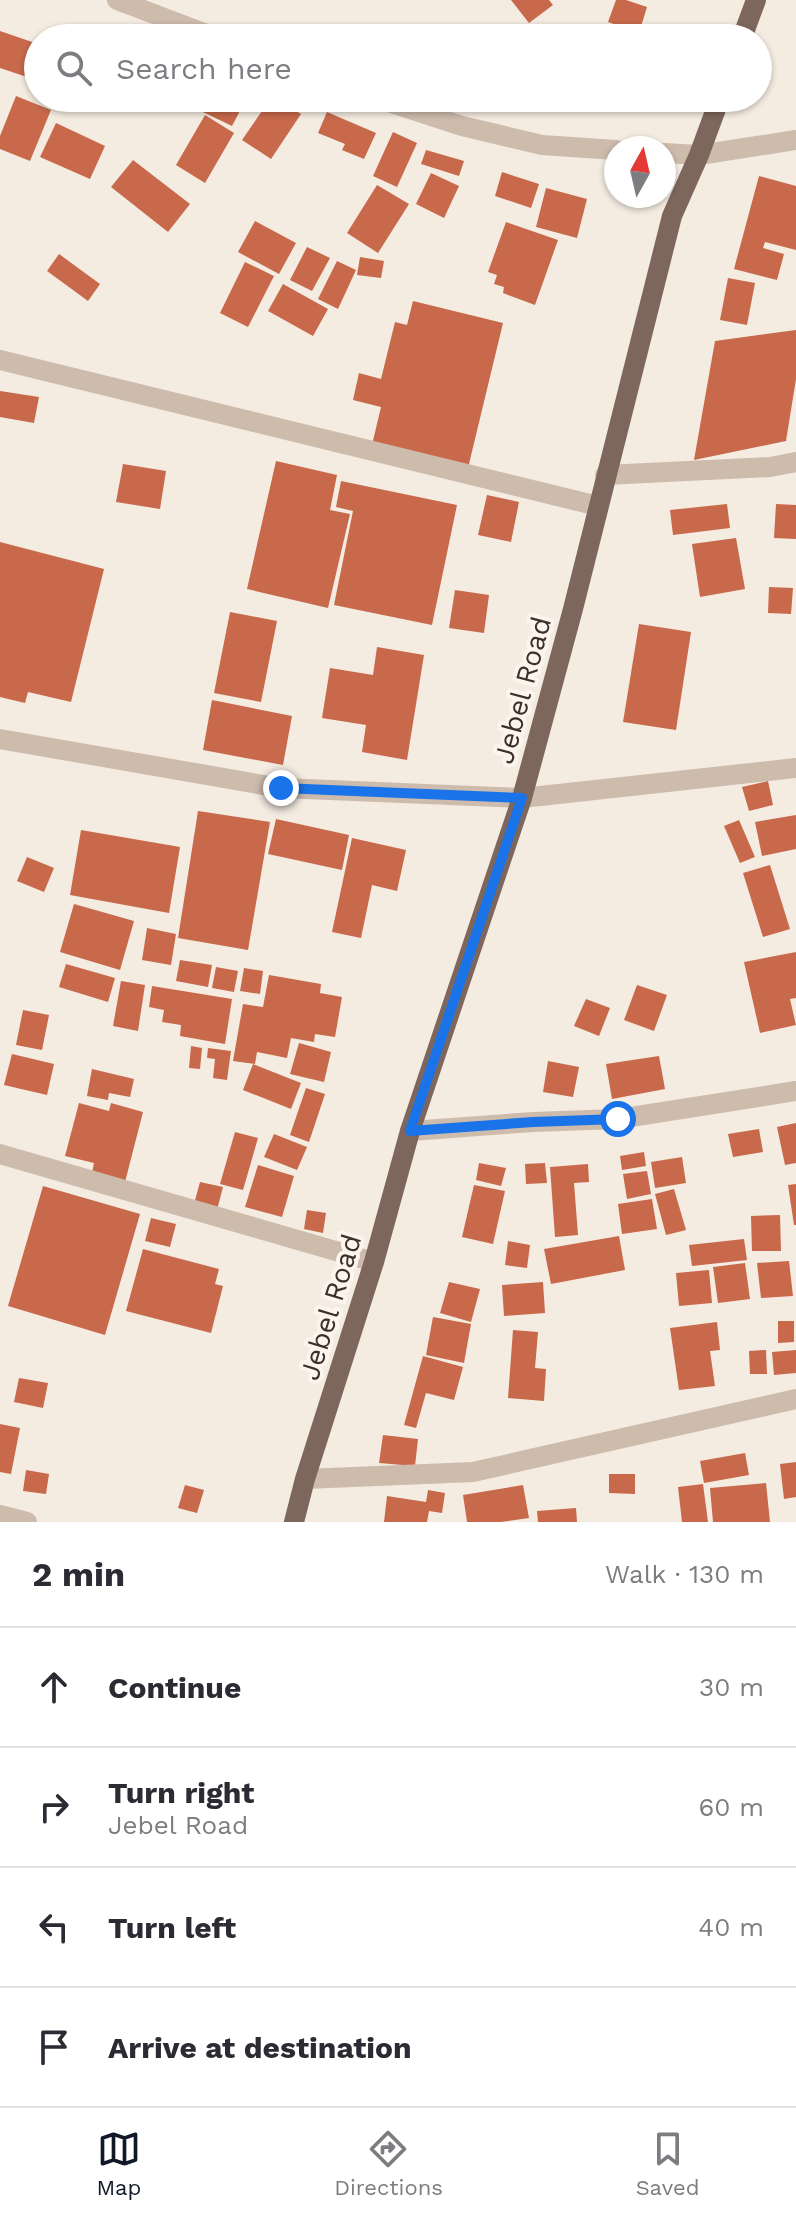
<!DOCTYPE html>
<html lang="en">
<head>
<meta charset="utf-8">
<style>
  :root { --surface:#fff; --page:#f7f7f7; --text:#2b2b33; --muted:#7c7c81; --line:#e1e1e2; --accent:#111827 }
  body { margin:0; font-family:"Work Sans",sans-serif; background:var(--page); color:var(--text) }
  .compass { position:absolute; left:604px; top:136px; width:72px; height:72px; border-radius:50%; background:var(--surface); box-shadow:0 2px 6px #0004; rotate:8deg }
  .stop { position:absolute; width:24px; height:24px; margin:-18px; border:6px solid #1a73e8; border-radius:50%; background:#fff }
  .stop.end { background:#1a73e8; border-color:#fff; box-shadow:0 2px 8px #0008 }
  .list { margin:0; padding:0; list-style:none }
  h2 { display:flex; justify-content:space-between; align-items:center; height:104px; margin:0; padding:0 32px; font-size:34px }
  h2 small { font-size:26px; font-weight:400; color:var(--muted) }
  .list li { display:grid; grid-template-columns:52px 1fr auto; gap:24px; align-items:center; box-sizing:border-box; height:120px; padding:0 32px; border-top:2px solid var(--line) }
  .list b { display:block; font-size:30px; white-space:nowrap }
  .list p { margin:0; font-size:26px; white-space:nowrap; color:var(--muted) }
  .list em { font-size:26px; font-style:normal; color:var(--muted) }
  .icon { flex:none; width:44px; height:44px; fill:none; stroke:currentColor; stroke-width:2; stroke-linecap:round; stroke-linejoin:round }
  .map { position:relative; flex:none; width:796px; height:1522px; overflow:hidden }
  .search { position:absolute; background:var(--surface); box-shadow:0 2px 6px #0004; left:24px; right:24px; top:24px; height:88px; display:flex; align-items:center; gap:20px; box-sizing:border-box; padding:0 28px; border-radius:44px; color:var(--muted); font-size:30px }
  .sheet { height:584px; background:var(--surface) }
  nav { display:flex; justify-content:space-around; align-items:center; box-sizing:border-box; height:112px; border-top:2px solid var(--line); background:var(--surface); font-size:22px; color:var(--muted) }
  nav a { display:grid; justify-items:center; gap:4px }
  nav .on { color:var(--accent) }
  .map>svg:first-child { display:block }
  .building { fill:#c8694b }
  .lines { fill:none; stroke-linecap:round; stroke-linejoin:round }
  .minor { stroke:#cdbbac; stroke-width:20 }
  .primary { stroke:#7d675c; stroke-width:20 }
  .route { stroke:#1a73e8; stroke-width:10 }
  .labels { text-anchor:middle; stroke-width:8; stroke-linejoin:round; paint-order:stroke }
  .street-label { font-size:28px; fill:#3b302b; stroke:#fbf5ee }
</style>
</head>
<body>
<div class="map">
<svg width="796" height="1522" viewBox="0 0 796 1522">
  <rect width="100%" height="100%" fill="#f4ebe1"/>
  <g class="building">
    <path d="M511,0H549L553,5L529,23Z"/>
    <path d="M616,0H626L647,7L639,33L608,22Z"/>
    <path d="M0,31L38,44V64L33,79L0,68Z"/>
    <path d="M16,96L51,110L30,161L0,149V136Z"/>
    <path d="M182,98H224L242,107L232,126L180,101Z"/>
    <path d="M271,98H276L301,114L271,159L242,140Z"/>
    <path d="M327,112L376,133L364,159L342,150L345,144L318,133Z"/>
    <path d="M205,115L234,133L205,183L176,165Z"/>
    <path d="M56,123L105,146L90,179L40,157Z"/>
    <path d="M393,132L417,143L397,187L373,176Z"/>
    <path d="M426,150L464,161L459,176L421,164Z"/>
    <path d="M133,160L190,204L168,232L111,187Z"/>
    <path d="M502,172L539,184L531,208L495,196Z"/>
    <path d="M431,173L459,186L444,218L416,204Z"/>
    <path d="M759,176L796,186V250L765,242L763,248L784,254L777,280L734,269Z"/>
    <path d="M377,185L409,204L378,253L347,233Z"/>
    <path d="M546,188L587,199L577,238L536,227Z"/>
    <path d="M255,221L296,243L279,274L238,252Z"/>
    <path d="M506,222L558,240L535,305L503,293L504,287L494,284L497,275L488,272Z"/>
    <path d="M307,247L330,258L312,291L290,280Z"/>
    <path d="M59,254L100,284L88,301L47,271Z"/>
    <path d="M360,257L384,261L381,278L357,275Z"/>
    <path d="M337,261L356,270L338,309L318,299Z"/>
    <path d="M245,262L274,276L248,327L220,313Z"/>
    <path d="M728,278L755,283L747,325L720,320Z"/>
    <path d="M283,284L328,309L313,336L268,311Z"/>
    <path d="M413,301L503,323L468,468L372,445L381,407L353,400L359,373L381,379L395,322L407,325Z"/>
    <path d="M796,330V379L786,441L694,460L715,341Z"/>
    <path d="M0,391L39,397L34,423L0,417Z"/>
    <path d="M276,461L337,475L330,510L350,514L328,608L247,589Z"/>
    <path d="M123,464L166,471L160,509L116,502Z"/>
    <path d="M341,481L457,505L432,625L334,605L353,511L336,507Z"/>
    <path d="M487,495L519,502L511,542L478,535Z"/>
    <path d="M727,504L730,528L673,535L670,510Z"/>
    <path d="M776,504L796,505V539L774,538Z"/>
    <path d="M736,538L745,589L700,597L692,544Z"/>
    <path d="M0,542L104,569L71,702L28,692L25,703L0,697Z"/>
    <path d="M769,587L793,588L791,614L768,613Z"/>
    <path d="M455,590L489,595L484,633L449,628Z"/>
    <path d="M230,612L277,621L261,702L214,693Z"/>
    <path d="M639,624L691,632L676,730L623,722Z"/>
    <path d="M377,647L424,655L407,760L362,752L366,725L322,718L330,668L373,675Z"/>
    <path d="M212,700L292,716L283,765L203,750Z"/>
    <path d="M768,781L773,805L749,811L742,787Z"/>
    <path d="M198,811L270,822L248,950L178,938Z"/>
    <path d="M796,815V849L762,856L755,822Z"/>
    <path d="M276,819L349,835L342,870L268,854Z"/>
    <path d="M739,820L755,857L740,863L724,826Z"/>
    <path d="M81,830L180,847L169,913L70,895Z"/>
    <path d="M352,838L406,850L397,891L372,885L361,938L332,932Z"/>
    <path d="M27,857L54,868L44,892L17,881Z"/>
    <path d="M770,865L790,929L763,937L743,873Z"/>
    <path d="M74,904L134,921L120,970L60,952Z"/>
    <path d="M147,928L176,934L171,965L142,960Z"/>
    <path d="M796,952V998L790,999L796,1025L760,1033L744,962Z"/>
    <path d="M180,960L212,965L208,987L176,981Z"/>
    <path d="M66,964L115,978L108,1002L59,987Z"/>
    <path d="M216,967L238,971L234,992L212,988Z"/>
    <path d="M244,968L263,971L260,994L240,991Z"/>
    <path d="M269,975L321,984L320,993L342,997L335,1037L315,1034L314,1042L291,1038L287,1058L257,1052L255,1064L233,1061L243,1004L263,1007Z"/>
    <path d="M121,981L145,985L138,1031L113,1026Z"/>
    <path d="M637,985L667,995L654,1031L624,1020Z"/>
    <path d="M152,986L232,999L225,1044L180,1036L181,1025L162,1022L164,1010L149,1007Z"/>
    <path d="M586,999L610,1008L599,1036L574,1026Z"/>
    <path d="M23,1010L49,1015L42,1050L16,1045Z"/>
    <path d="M299,1043L331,1052L324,1082L290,1074Z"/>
    <path d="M191,1046L202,1048L200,1069L189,1068Z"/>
    <path d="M208,1048L231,1051L227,1080L213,1078L215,1059L207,1058Z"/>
    <path d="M12,1054L54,1064L47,1095L4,1085Z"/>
    <path d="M659,1056L665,1089L612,1099L606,1064Z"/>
    <path d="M548,1061L579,1067L573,1097L543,1092Z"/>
    <path d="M253,1064L301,1083L291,1109L243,1090Z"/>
    <path d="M92,1069L134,1079L130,1097L109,1093L108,1100L87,1096Z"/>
    <path d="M306,1088L325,1094L309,1142L290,1135Z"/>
    <path d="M79,1103L109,1111L111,1103L143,1112L125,1182L92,1173L94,1163L65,1156Z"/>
    <path d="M796,1123V1163L785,1165L777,1127Z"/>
    <path d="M759,1129L763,1152L733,1157L728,1134Z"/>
    <path d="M235,1132L258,1138L243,1190L220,1184Z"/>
    <path d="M274,1134L307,1147L297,1170L264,1157Z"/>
    <path d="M644,1152L646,1166L622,1170L620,1156Z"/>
    <path d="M682,1157L686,1183L655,1188L651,1162Z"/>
    <path d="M479,1163L506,1168L501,1186L476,1180Z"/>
    <path d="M545,1163L547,1183L526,1184L525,1164Z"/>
    <path d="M588,1164L589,1182L574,1183L578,1235L555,1237L550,1167Z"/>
    <path d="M258,1165L294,1176L282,1217L245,1207Z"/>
    <path d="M647,1171L651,1194L627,1199L623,1174Z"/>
    <path d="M200,1182L223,1187L217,1210L194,1204Z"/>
    <path d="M796,1184V1225H794L788,1185Z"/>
    <path d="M474,1185L505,1191L493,1244L462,1237Z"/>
    <path d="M43,1186L140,1214L105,1335L8,1306Z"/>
    <path d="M674,1189L686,1230L666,1235L655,1194Z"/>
    <path d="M652,1199L657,1229L622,1234L618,1204Z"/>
    <path d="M307,1210L326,1213L323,1233L304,1229Z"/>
    <path d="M780,1215L781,1251H752L751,1216Z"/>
    <path d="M151,1218L176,1224L170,1247L145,1241Z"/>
    <path d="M619,1236L625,1270L551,1284L544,1249Z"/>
    <path d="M744,1239L747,1260L692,1266L689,1245Z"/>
    <path d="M508,1241L530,1245L527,1268L505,1265Z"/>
    <path d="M143,1249L219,1269L215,1284L223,1286L211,1333L126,1311Z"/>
    <path d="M789,1261L793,1296L761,1298L757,1263Z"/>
    <path d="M745,1263L750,1299L718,1303L713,1267Z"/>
    <path d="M709,1270L712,1303L679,1306L676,1273Z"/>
    <path d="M449,1282L480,1289L471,1322L440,1313Z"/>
    <path d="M543,1282L545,1313L504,1316L502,1285Z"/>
    <path d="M433,1317L471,1324L464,1363L426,1355Z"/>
    <path d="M778,1321H794V1342L778,1343Z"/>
    <path d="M717,1322L720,1350L710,1351L715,1386L679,1390L670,1328Z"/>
    <path d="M513,1330L538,1332L535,1368L546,1369L544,1401L508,1398Z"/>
    <path d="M766,1350L767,1374H750L749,1351Z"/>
    <path d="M796,1350V1373L774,1375L772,1352Z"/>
    <path d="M423,1356L463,1367L454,1400L426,1393L416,1428L404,1425Z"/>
    <path d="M19,1378L48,1383L43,1408L14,1402Z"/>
    <path d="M0,1424L20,1428L11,1474L0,1472Z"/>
    <path d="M383,1435L418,1439L415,1466L379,1463Z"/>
    <path d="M745,1453L749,1475L704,1483L700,1461Z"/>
    <path d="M796,1462V1497L784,1499L780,1464Z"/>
    <path d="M26,1470L49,1474L46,1494L23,1491Z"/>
    <path d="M609,1474H635V1494L609,1493Z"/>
    <path d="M766,1483L770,1522H713L710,1488Z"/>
    <path d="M703,1484L708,1522H682L678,1487Z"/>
    <path d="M185,1485L204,1490L197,1513L178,1508Z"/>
    <path d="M523,1485L529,1518L501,1522H467L463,1495Z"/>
    <path d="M428,1490L445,1493L442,1513L429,1511L427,1522H384L387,1496L426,1502Z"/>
    <path d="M576,1508L577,1522H538L537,1511Z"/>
  </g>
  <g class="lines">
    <g class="minor">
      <path d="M117,0L217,38"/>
      <path d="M376,98L462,126L542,145L616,150"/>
      <path d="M664,153L699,155L796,140"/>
      <path d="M0,360L598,506"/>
      <path d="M605,475L770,467L796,462"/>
      <path d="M0,739L281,788L522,798L796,768"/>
      <path d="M410,1131L533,1122L618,1119L796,1091"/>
      <path d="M0,1154L374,1262"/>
      <path d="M305,1479L473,1472L796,1399"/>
      <path d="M0,1515L27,1522"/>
    </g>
    <g class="primary">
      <path d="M742,38L756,0"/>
      <path d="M294,1522L305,1479L374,1262L410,1131L522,798L573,609L672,216L699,155L720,98"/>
    </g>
  </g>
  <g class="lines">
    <path class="route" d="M281,788L522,798L410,1131L533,1122L618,1119"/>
  </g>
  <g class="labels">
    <g class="street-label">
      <text transform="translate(522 690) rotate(-75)" y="10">Jebel Road</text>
      <text transform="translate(330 1307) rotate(-73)" y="10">Jebel Road</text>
    </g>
  </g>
</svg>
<svg class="compass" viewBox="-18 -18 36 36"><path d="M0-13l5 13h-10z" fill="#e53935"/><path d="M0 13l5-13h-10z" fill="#7c7c81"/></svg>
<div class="stop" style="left:618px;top:1119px"></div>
<div class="stop end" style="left:281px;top:788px"></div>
<div class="search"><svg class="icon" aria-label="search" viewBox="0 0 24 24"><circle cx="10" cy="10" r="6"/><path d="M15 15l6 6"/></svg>Search here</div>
</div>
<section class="sheet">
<h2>2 min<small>Walk · 130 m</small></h2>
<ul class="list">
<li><svg class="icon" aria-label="ahead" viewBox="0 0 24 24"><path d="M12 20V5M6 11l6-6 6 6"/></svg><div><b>Continue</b></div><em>30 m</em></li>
<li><svg class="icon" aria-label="right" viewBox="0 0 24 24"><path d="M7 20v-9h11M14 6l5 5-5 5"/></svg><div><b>Turn right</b><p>Jebel Road</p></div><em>60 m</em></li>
<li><svg class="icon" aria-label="left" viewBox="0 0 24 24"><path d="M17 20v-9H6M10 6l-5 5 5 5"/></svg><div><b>Turn left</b></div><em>40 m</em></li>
<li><svg class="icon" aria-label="arrive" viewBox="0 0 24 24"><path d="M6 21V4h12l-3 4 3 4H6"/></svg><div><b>Arrive at destination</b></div></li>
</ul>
</section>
<nav>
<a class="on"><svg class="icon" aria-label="map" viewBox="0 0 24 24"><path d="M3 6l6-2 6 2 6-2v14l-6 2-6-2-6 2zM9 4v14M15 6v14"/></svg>Map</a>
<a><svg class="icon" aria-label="directions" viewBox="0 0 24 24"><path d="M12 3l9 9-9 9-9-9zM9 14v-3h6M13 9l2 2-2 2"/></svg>Directions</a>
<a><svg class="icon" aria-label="saved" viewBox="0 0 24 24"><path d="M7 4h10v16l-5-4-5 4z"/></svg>Saved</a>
</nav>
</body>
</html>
